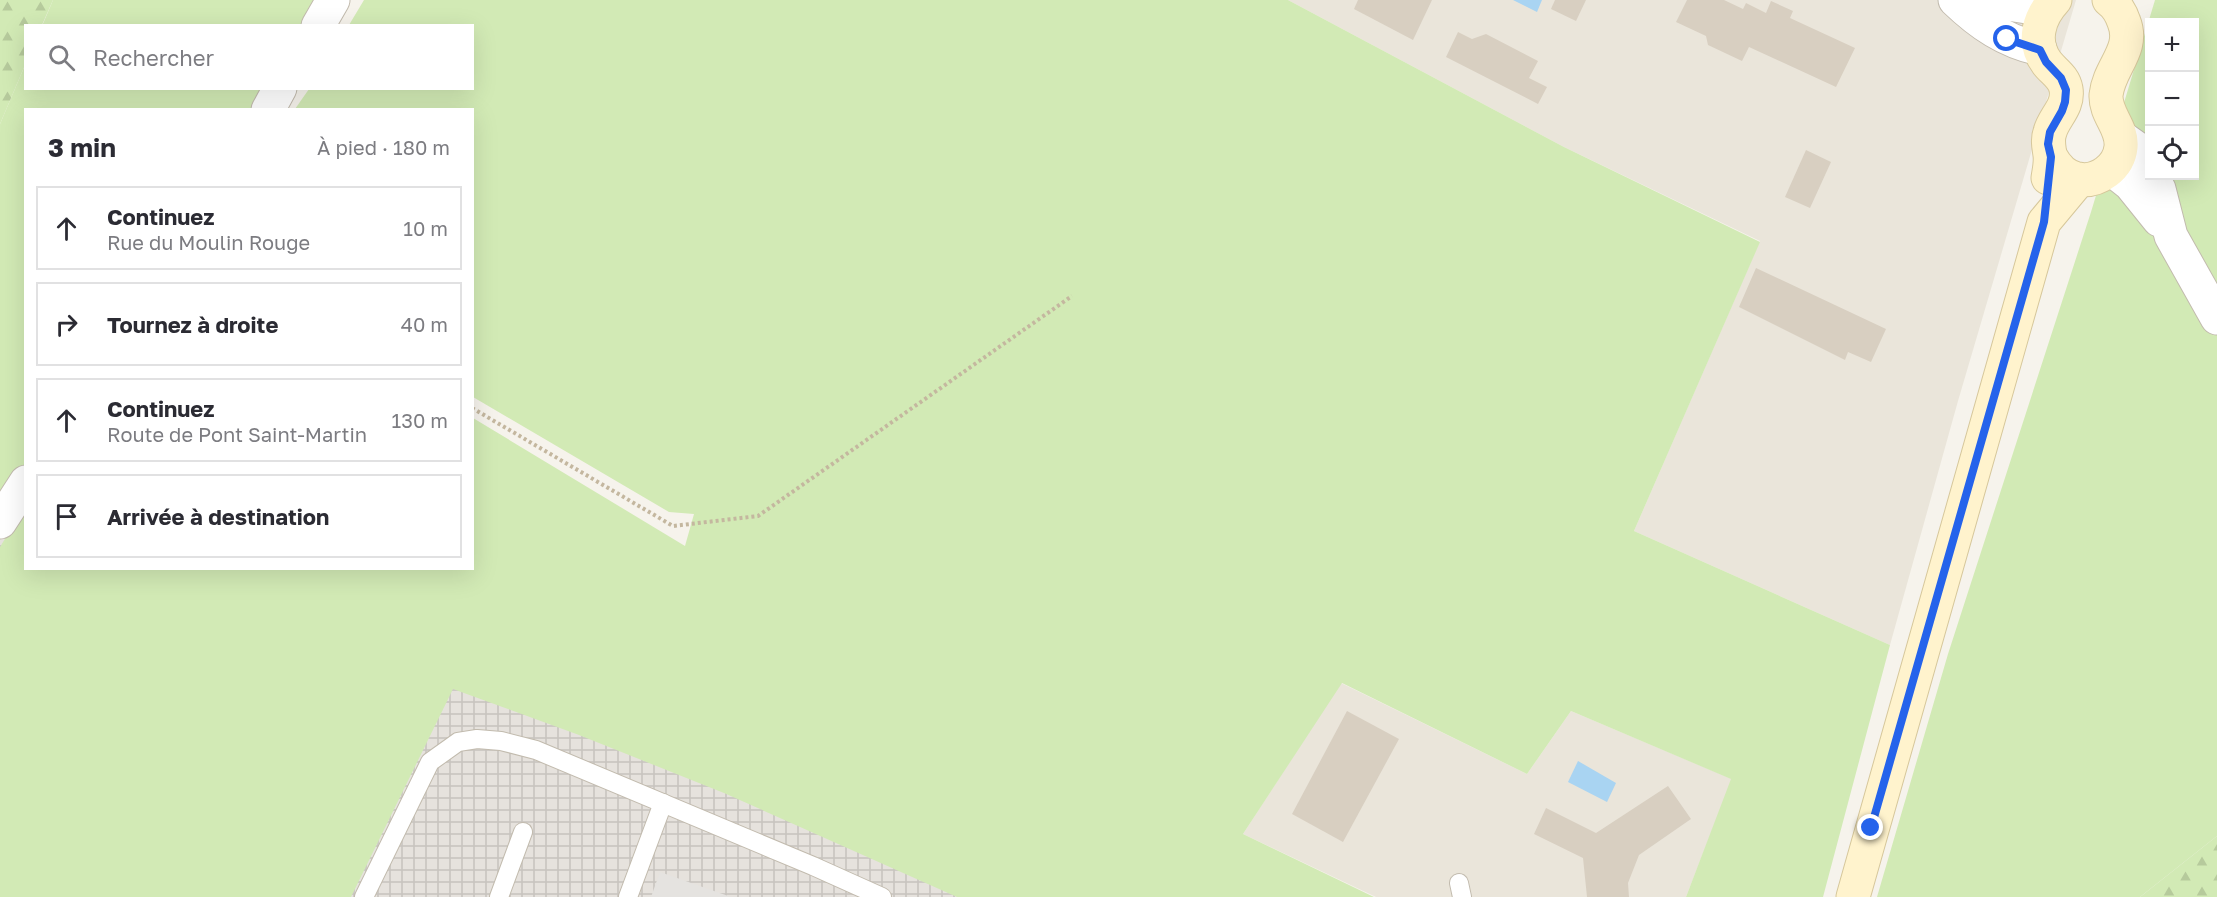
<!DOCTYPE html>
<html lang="fr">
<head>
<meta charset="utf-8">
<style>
  :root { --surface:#fff; --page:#f2f2f3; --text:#2b2b33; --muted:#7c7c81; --line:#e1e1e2 }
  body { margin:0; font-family:"Golos Text",sans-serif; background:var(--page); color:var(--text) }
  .controls { position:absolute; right:18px; top:18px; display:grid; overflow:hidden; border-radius:0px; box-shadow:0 6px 24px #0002 }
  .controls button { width:54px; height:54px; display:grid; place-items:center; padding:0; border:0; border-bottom:2px solid var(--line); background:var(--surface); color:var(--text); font:30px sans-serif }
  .stop { position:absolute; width:18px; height:18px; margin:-14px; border:4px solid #2563eb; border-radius:50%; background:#fff }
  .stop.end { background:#2563eb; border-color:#fff; box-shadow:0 2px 6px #0008 }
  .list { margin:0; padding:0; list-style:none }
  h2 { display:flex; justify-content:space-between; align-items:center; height:78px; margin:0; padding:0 24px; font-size:26px }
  h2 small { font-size:20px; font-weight:400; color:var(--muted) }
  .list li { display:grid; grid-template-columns:39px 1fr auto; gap:18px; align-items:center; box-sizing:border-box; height:84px; margin:0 12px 12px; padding:0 12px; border:2px solid var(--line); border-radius:0px }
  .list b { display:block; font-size:22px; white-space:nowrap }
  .list p { margin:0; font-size:20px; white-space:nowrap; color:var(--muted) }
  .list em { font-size:20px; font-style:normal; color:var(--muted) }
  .icon { flex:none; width:33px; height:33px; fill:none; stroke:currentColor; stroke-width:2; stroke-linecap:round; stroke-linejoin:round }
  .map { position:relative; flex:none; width:2217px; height:897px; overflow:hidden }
  .search { position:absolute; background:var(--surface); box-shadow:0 6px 24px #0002; left:24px; top:24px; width:450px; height:66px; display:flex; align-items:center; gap:15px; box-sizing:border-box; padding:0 21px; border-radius:0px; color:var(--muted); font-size:22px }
  .panel { position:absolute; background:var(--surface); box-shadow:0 6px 24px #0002; left:24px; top:108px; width:450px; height:462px; border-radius:0px }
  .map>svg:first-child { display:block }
  .residential { fill:#eae5da }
  .industrial { fill:url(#industrial-grid) }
  .green { fill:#d2eab5; fill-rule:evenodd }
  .forest { fill:url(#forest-firs) }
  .parking { fill:#e5e3e0 }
  .water { fill:#a9d4f2 }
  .building { fill:#d8cfc1 }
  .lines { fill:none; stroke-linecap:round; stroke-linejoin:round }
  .service-casing { stroke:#c2bbae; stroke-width:20 }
  .minor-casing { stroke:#c2bbae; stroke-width:35 }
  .tertiary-casing { stroke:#c2bbae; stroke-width:35 }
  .secondary-casing { stroke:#d6c79b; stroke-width:35 }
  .path { stroke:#c4b79f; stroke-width:4; stroke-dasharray:3 3; stroke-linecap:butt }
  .service { stroke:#fff; stroke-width:18 }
  .minor { stroke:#fff; stroke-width:33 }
  .tertiary { stroke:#fff; stroke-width:33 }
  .secondary { stroke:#fff3cd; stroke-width:33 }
  .route { stroke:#2563eb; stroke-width:8 }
</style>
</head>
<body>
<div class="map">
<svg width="2217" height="897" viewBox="0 0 2217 897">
  <defs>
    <pattern id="industrial-grid" width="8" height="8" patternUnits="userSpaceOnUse" patternTransform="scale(1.5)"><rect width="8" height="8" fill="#e6e2dd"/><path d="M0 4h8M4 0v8" fill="none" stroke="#c7c3be"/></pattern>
    <pattern id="forest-firs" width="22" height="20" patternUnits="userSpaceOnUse" patternTransform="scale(1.5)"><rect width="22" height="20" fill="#d2eab5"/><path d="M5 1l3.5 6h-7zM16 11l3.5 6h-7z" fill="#b6ca9c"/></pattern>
  </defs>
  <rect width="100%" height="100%" fill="#f6f3ec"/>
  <g class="residential">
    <path d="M1288,0H2076L1958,401L1890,645L1634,531L1760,241L1564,147Z"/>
    <path d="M1341,683L1527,774L1571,711L1732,779L1686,897H1376L1243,834Z"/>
  </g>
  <path class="industrial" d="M0,442L25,453L26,568L312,569L1122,897H0Z"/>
  <g class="green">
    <path d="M53,0H323L309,25L42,26Z"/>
    <path d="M364,0H1288L1564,147L1760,242L1634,531L1890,645L1823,897H1686L1731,779L1571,711L1527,774L1342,683L1243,834L1374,897H957L724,793L579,735L453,689L351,897H0V547L25,506L26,568L472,569L473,418L685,546L694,514L669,512L473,397L472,110L295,109L309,89L472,88V26L349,25Z"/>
    <path d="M2155,0H2217V836L2140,897H1877L1948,654L2091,212ZM2150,22H2194V176H2150Z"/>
    <path d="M25,65L26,88L270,89L257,109L26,110L25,464L0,503V124Z"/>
  </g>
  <g class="forest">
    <path d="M0,0H53L42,25L26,26L25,65L0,124Z"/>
    <path d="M2217,836V897H2140Z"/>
  </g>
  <path class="parking" d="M660,872L731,897H651Z"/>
  <g class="water">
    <path d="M1513,0H1542L1537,12Z"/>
    <path d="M1578,761L1616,783L1607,802L1568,782Z"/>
  </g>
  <g class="building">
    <path d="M1358,0H1432L1413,40L1354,9Z"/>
    <path d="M1555,0H1586L1576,21L1551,9Z"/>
    <path d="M1687,0H1724L1743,9L1746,3L1766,13L1771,1L1793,11L1790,18L1855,48L1836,87L1749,47L1742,61L1708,45L1706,36L1676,22Z"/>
    <path d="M1458,32L1472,39L1486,34L1538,61L1529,78L1547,87L1538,104L1446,57Z"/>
    <path d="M1806,150L1831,162L1810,208L1785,197Z"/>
    <path d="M1756,268L1886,329L1871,362L1848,352L1845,360L1739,307Z"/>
    <path d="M1347,711L1399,739L1343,842L1292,814Z"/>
    <path d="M1668,786L1691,819L1639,855L1628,883L1629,897H1587L1583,858L1534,834L1546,808L1596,833Z"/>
  </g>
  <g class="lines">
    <g class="service-casing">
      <g id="service">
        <path d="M1459,883L1462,897"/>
        <path d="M364,897L430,762L458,742L477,739L501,741L536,750L813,866L882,897"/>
        <path d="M499,897L523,832"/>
        <path d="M628,897L663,803"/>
      </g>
    </g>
    <g class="minor-casing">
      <g id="minor">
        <path d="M318,26L333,0"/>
        <path d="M268,110L280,88"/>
        <path d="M2121,137L2138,149L2150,171"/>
        <path d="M2111,169L2130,184L2159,220"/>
        <path d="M2152,176L2159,189L2171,236L2217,318"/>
        <path d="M0,522L26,482"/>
      </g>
    </g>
    <g class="tertiary-casing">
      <g id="tertiary">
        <path d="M1955,0C1980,24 2006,42 2040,49"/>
        <path d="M1982,0L2046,10"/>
      </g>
    </g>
    <g class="secondary-casing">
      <g id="secondary">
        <path d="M2051,157C2057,168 2065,177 2078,179C2098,183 2119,167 2121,147C2123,127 2105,115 2106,95C2109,67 2135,50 2124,22C2121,13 2116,5 2109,0"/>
        <path d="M2048,178C2049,171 2051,163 2050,155C2049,147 2047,140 2050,132C2054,117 2069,107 2066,89C2064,77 2054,72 2047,63C2031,42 2039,17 2055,0"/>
        <path d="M1853,897L2044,222L2079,180"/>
      </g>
    </g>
    <path class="path" d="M472,408L673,526L758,516L1072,296"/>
    <use href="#service" class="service"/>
    <use href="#minor" class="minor"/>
    <use href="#tertiary" class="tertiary"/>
    <use href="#secondary" class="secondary"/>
  </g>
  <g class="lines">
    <path class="route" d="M1871,828L2044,222L2051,157L2048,144L2050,132L2062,111L2065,102L2066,90L2061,78L2046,62L2040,50L2007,39"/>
  </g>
</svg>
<div class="controls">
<button>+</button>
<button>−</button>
<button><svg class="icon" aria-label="locate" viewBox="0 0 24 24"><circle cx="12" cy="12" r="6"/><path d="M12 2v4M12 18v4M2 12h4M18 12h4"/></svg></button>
</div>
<div class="stop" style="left:2007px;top:39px"></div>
<div class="stop end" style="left:1871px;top:828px"></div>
<div class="search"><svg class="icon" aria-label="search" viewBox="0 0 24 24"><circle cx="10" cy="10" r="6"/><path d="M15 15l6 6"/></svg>Rechercher</div>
<section class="panel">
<h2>3 min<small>À pied · 180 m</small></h2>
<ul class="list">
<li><svg class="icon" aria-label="ahead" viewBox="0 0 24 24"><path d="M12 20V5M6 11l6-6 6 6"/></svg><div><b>Continuez</b><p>Rue du Moulin Rouge</p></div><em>10 m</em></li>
<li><svg class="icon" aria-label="right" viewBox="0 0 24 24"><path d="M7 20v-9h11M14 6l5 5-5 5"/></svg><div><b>Tournez à droite</b></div><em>40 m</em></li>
<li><svg class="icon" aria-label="ahead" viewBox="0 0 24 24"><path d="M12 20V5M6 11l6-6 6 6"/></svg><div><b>Continuez</b><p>Route de Pont Saint-Martin</p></div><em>130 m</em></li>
<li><svg class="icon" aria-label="arrive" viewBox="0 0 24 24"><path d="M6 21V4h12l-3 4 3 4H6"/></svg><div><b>Arrivée à destination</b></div></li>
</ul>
</section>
</div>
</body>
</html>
